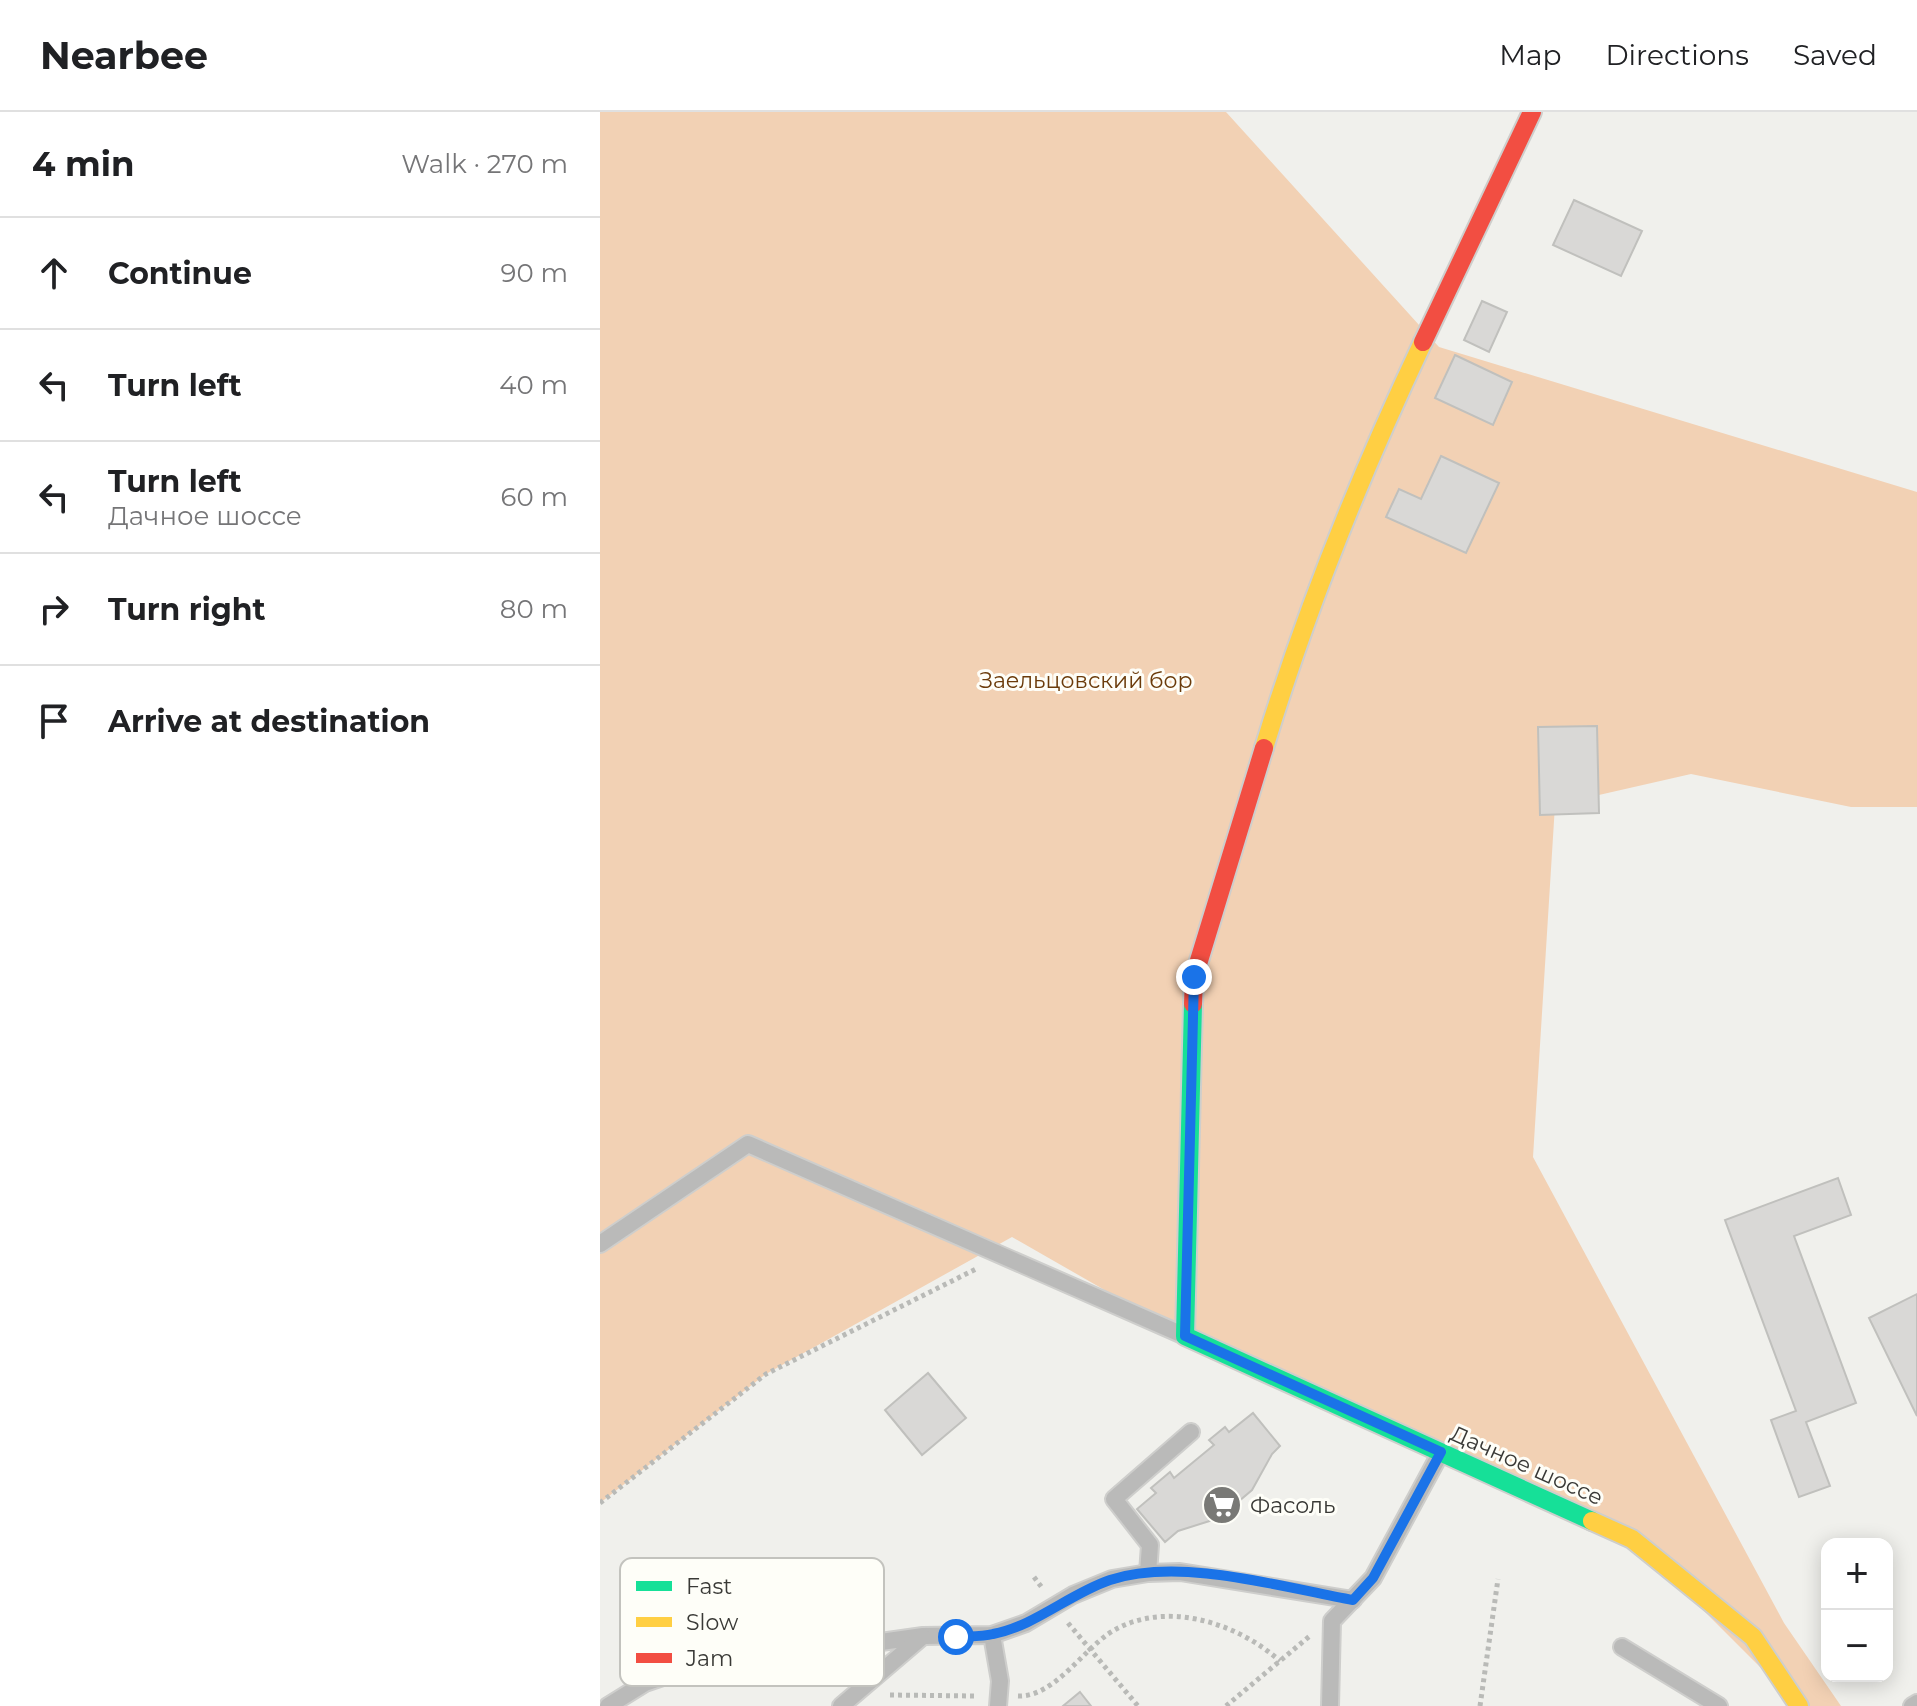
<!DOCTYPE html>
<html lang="en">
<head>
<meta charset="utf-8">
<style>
  :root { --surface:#fff; --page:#f6f6f6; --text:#202124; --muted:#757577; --line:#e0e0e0 }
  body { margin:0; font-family:Montserrat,sans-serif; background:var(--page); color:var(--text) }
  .controls { position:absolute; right:24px; bottom:24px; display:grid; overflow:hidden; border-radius:16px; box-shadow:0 4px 20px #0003 }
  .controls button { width:72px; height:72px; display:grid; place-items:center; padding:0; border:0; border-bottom:2px solid var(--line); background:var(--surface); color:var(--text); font:40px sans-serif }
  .stop { position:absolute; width:24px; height:24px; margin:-18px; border:6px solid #1a73e8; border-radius:50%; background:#fff }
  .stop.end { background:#1a73e8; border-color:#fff; box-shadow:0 2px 8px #0008 }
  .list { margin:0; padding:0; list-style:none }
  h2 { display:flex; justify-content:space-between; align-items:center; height:104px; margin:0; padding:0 32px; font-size:34px }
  h2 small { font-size:26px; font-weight:400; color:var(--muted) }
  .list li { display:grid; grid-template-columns:52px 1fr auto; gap:24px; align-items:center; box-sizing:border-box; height:112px; padding:0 32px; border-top:2px solid var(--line) }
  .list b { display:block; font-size:30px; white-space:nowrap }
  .list p { margin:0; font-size:26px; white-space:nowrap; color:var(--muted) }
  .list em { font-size:26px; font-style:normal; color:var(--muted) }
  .icon { flex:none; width:44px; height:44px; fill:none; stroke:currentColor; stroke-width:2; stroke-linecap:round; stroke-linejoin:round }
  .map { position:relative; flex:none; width:1317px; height:1594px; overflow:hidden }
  header { display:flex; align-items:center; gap:48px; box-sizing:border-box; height:112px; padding:0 40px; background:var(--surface); border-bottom:2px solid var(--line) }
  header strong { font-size:38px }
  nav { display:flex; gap:44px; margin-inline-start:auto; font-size:28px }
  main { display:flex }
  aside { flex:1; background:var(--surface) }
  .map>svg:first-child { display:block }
  .green { fill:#f2d1b4 }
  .building { fill:#d9d8d6; stroke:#c0c0bd; stroke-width:2 }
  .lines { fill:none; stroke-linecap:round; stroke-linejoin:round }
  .lane-casing { stroke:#cececc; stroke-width:20 }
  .fast-casing { stroke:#cececc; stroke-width:22 }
  .slow-casing { stroke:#cececc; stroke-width:22 }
  .jam-casing { stroke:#cececc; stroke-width:22 }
  .path { stroke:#b9bab7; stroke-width:5; stroke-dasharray:4 4; stroke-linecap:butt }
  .lane { stroke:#babab9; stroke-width:16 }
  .fast { stroke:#16e098; stroke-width:18 }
  .slow { stroke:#ffcf43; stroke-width:18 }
  .jam { stroke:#f24e42; stroke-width:18 }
  .route { stroke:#1a73e8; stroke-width:10 }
  .labels { text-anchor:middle; stroke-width:6; stroke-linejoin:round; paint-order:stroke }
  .park-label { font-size:22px; fill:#6b3b0a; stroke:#fefef8 }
  .street-label { font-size:22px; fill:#393936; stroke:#fefef8 }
  .poi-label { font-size:22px; fill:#393936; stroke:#fefef8; text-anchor:start }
  .key { fill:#fefef8; stroke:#c3c3be; stroke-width:2 }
  .key-label { font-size:22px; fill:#393936 }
</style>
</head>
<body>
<header>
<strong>Nearbee</strong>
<nav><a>Map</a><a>Directions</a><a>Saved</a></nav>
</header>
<main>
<aside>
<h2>4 min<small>Walk · 270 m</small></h2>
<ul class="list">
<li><svg class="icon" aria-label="ahead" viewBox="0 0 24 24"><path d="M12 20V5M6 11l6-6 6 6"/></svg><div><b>Continue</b></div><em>90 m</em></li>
<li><svg class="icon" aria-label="left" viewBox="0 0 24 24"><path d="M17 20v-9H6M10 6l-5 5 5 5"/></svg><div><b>Turn left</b></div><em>40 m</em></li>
<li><svg class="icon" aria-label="left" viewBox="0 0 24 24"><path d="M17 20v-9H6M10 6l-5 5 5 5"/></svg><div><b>Turn left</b><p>Дачное шоссе</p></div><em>60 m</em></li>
<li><svg class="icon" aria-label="right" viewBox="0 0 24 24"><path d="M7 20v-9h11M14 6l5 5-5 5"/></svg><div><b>Turn right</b></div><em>80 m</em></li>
<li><svg class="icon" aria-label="arrive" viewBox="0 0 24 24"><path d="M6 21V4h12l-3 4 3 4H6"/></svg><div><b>Arrive at destination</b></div></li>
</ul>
</aside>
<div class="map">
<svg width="1317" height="1594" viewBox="0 0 1317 1594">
  <rect width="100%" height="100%" fill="#f0f0ec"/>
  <path class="green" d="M0,0H626L839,235L1317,380V695H1251L1091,662L955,693L933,1045L1184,1511L1241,1594H1199L1032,1427L585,1224L412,1125L166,1262L0,1391Z"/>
  <g class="building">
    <path d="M974,88L1042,119L1021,164L953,133Z"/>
    <path d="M882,189L907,200L889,240L864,228Z"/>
    <path d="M855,243L912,270L893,313L835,286Z"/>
    <path d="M841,344L899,371L866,441L786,405L799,377L821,387Z"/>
    <path d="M997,614L999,701L940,703L938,615Z"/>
    <path d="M1238,1066L1251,1103L1194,1124L1256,1291L1206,1310L1230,1374L1199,1385L1171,1308L1196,1299L1125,1108Z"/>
    <path d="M1317,1182V1304L1269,1206Z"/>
    <path d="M328,1261L366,1306L322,1343L285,1298Z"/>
    <path d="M653,1301L680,1334L672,1342L652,1378L619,1406L578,1419L565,1430L537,1397L556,1381L551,1376L570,1360L574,1366L614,1333L609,1328L625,1315L629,1320Z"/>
    <path d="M480,1580L491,1594H463Z"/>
  </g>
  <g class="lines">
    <g class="lane-casing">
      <g id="lane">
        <path d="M0,1132L148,1032L583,1223"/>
        <path d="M548,1461L550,1433L514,1387L591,1320"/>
        <path d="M392,1523L400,1569L398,1594"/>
        <path d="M1022,1535L1119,1594"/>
        <path d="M8,1594L45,1571L107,1550L196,1528L267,1532L323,1524L392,1523L426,1511L473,1483L512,1467L548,1461L580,1460L753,1488"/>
        <path d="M241,1594L322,1525"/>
        <path d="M730,1594L732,1509L773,1466L840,1342"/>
        <path d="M1312,1594L1317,1591"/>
      </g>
    </g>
    <g class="fast-casing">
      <path id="fast" d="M593,892L585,1224L992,1409"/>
    </g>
    <g class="slow-casing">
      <g id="slow">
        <path d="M664,636C706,498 761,361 823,230"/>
        <path d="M992,1409L1032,1427L1153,1525L1199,1594"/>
      </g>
    </g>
    <g class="jam-casing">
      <g id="jam">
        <path d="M823,230L932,0"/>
        <path d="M593,892L594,865L664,636"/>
      </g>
    </g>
    <g class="path">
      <path d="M0,1391L166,1262L376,1157"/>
      <path d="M434,1465L443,1477"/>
      <path d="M468,1511L538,1594"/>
      <path d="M290,1583L376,1584"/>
      <path d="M418,1584C453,1585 481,1541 508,1522C562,1486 636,1510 680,1549"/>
      <path d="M626,1594L711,1523"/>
      <path d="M880,1594L898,1467"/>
    </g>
    <use href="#lane" class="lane"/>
    <use href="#fast" class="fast"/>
    <use href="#slow" class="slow"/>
    <use href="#jam" class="jam"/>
  </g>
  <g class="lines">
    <path class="route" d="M356,1525C368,1524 381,1525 393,1522C435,1514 469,1482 510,1468C581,1445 681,1475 753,1488L773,1466L841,1340L585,1224L594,865"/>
  </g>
  <defs>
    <g id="supermarket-disc" transform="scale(2)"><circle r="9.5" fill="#797976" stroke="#fefef8"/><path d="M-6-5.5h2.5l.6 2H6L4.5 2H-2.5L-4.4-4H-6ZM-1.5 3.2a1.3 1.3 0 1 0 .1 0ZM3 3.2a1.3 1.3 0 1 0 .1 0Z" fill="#fff"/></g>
  </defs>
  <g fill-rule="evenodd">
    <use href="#supermarket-disc" x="622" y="1393"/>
  </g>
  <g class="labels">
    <g class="park-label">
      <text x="486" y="576">Заельцовский бор</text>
    </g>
    <g class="street-label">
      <text transform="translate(927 1353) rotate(24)" y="8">Дачное шоссе</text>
    </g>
    <g class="poi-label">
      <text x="650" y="1401">Фасоль</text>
    </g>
  </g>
  <rect x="20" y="1446" width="264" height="128" rx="12" class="key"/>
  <rect x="36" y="1469" width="36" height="10" fill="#16e098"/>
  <rect x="36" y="1505" width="36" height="10" fill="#ffcf43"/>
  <rect x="36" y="1541" width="36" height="10" fill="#f24e42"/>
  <g class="key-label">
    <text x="86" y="1482">Fast</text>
    <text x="86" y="1518">Slow</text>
    <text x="86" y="1554">Jam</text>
  </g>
</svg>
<div class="controls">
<button>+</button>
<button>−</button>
</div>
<div class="stop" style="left:356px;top:1525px"></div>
<div class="stop end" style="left:594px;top:865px"></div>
</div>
</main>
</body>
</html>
